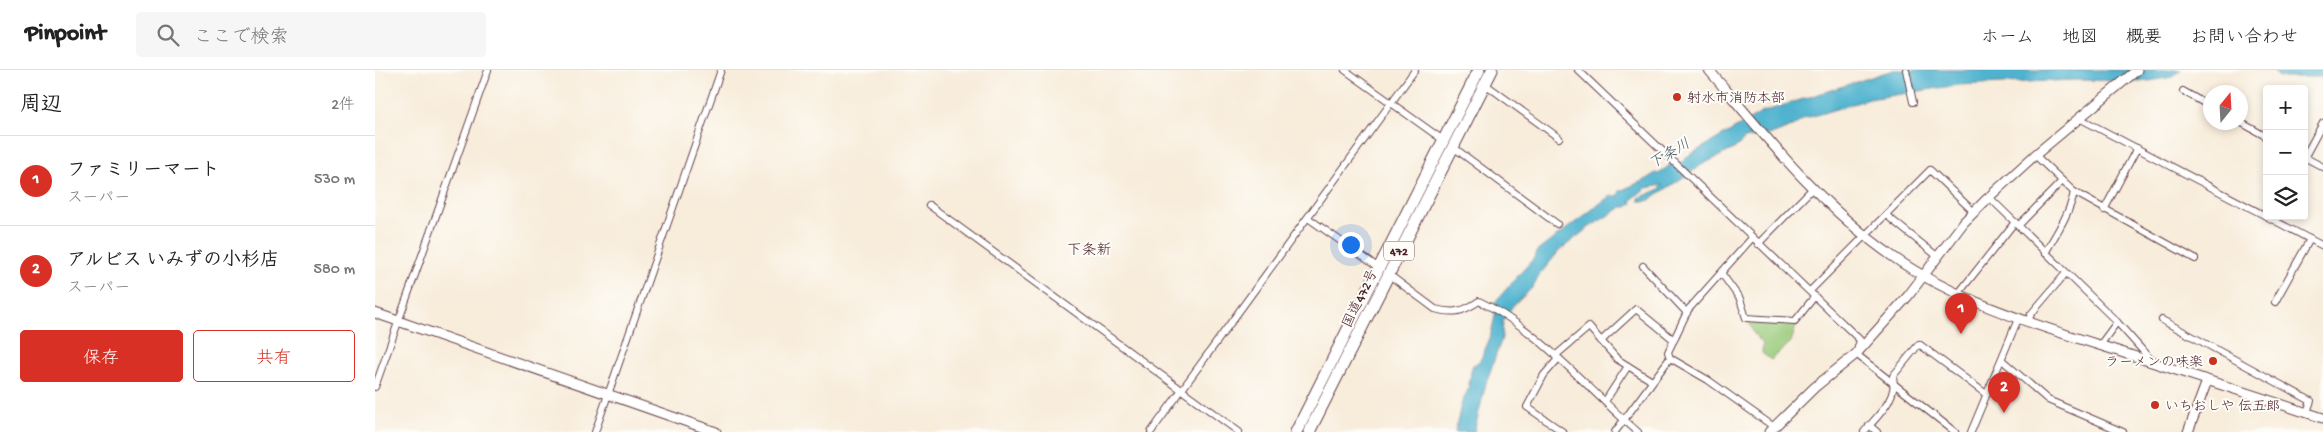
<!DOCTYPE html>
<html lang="ja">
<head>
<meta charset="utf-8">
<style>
  :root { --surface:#fff; --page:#f6f6f6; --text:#222; --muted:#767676; --line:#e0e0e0; --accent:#d93025 }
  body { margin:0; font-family:"Gochi Hand","Klee One",sans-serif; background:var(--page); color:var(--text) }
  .controls { position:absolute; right:15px; top:15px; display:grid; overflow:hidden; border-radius:5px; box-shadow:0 2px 8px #0003 }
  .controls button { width:45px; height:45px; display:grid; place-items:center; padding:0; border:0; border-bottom:1px solid var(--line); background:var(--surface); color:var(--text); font:25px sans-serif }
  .compass { position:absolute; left:1828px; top:15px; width:45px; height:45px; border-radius:50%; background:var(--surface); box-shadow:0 2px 8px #0003; rotate:18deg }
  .you { position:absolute; left:975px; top:174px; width:18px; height:18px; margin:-12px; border:4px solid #fff; border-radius:50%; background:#1a73e8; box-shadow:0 0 0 8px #1a73e833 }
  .badge { display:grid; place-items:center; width:32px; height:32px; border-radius:50%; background:var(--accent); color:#fff; font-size:16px; font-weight:700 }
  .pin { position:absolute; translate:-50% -41px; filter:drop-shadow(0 1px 2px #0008) }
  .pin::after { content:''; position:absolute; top:26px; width:18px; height:15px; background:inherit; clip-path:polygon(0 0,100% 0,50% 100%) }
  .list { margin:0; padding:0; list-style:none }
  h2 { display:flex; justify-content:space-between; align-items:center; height:65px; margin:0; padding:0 20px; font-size:21px }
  h2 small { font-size:16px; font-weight:400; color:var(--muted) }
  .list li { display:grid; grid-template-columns:32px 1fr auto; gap:15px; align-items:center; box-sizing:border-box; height:90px; padding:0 20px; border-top:1px solid var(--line) }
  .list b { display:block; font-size:19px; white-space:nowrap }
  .list p { margin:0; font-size:16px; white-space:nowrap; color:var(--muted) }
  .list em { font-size:16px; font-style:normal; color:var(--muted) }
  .actions { display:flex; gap:10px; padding:15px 20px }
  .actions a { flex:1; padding:11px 0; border:1px solid var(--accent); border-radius:5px; text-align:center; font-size:18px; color:var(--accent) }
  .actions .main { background:var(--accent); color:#fff }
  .icon { flex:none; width:28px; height:28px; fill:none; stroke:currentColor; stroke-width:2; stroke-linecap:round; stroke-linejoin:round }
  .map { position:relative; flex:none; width:1948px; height:362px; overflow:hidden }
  header { display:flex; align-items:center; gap:30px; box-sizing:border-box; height:70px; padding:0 25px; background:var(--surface); border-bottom:1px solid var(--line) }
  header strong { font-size:24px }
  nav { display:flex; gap:28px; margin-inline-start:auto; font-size:18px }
  .search { width:350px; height:45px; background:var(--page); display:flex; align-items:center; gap:12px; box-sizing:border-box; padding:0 18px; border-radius:5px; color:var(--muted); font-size:19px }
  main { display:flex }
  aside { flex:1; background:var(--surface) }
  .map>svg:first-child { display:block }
  .green { fill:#99ca7a; stroke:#727452 }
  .water { fill:#50b3cf; stroke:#4d697d }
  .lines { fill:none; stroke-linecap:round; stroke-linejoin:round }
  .minor-casing { stroke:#643e45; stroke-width:8 }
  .tertiary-casing { stroke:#643e45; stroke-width:11 }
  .trunk-casing { stroke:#643e45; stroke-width:13 }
  .minor { stroke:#fff; stroke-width:6 }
  .tertiary { stroke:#fff; stroke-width:9 }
  .trunk { stroke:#fff; stroke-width:11 }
  .poi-dot { fill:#c8321e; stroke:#fdfcf7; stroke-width:2 }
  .labels { text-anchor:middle; stroke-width:4; stroke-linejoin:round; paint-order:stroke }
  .shield { fill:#fdfcf7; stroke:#806168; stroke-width:1 }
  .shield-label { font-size:12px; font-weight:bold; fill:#4a1f2b }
  .poi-label { font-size:14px; fill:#4a1f2b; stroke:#fdfcf7; text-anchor:start }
  .street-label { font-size:14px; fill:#4a1f2b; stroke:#fdfcf7 }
  .water-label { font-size:15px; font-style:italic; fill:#4c5a6d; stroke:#fdfcf7 }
  .neighbourhood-label { font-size:15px; fill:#4a1f2b; stroke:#fdfcf7 }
</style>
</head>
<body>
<header>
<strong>Pinpoint</strong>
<div class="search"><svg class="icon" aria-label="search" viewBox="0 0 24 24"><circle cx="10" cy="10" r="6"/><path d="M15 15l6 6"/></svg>ここで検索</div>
<nav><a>ホーム</a><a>地図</a><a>概要</a><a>お問い合わせ</a></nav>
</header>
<main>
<aside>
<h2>周辺<small>2件</small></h2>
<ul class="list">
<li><span class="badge">1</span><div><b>ファミリーマート</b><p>スーパー</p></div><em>530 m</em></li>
<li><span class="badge">2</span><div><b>アルビス いみずの小杉店</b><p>スーパー</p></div><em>580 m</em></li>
</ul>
<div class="actions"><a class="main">保存</a><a>共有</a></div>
</aside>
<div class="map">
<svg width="1948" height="362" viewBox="0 0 1948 362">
  <rect width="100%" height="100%" fill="#fdfcf7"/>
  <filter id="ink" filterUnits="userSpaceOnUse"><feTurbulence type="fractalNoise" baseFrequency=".02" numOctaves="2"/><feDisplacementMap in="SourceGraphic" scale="10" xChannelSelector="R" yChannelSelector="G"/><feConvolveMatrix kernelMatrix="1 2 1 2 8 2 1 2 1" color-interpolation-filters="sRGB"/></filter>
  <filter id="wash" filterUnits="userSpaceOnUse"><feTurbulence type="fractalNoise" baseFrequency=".0096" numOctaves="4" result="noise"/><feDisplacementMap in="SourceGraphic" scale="20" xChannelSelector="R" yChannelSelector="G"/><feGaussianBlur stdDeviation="1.12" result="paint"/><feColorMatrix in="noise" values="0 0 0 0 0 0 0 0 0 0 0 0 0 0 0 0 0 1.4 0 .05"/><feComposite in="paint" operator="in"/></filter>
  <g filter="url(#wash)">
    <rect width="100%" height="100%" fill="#f8ecda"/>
    <path class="green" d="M1373,250L1422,253L1416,272L1396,290L1387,283L1388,274L1379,264Z"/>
    <g class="water">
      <path d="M1518,0H1806L1797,7L1774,11L1699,10L1583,15L1494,29L1428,49L1419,56L1399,64L1370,69L1359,79L1328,94L1273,131H1264V128L1283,120L1288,115L1271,118L1256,130L1257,133L1252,137H1247L1213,158L1185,180L1165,204L1157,218L1137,237L1128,251L1127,268L1111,313L1099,362H1080L1086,335L1093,320L1097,296L1105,291L1115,268L1120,246V232L1159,188L1161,182L1235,126H1243L1245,121L1274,108L1280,103L1284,104L1297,93H1306L1313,86L1388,42Z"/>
      <path d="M1897,0H1948V7H1904Z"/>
    </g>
  </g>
  <g filter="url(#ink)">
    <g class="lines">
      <g class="minor-casing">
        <g id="minor">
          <path d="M970,0L1068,70"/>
          <path d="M1203,0L1485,270L1481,284L1580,362"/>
          <path d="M1531,0L1538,32"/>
          <path d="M1110,14L1184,68"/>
          <path d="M1808,21L1836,37"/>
          <path d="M1706,49L1948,176"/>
          <path d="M1865,52L1892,67"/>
          <path d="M1078,77L1182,154"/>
          <path d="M1660,85L1699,122L1820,189"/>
          <path d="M1929,87L1948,97"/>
          <path d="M1929,88L1948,53"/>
          <path d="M1614,127L1742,252L1777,291"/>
          <path d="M554,135L864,362"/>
          <path d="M1729,140L1762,78"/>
          <path d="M1511,145L1562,186"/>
          <path d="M933,148L1004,198"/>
          <path d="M1643,156L1687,111"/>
          <path d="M1377,168L1313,240L1293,282L1295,288L1333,310L1399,357"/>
          <path d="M1383,174L1437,119"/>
          <path d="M1670,183C1681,164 1695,143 1699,122"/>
          <path d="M1268,196L1312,243"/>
          <path d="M1013,204L1060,239C1079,244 1088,242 1104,231C1165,260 1212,319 1263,362"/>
          <path d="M1347,204L1365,229L1371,248L1420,251L1440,226"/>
          <path d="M1435,221L1555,100L1599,142"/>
          <path d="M1583,224L1640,152"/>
          <path d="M1900,232L1935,169"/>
          <path d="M1787,250L1936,331L1932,342"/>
          <path d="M1653,252L1656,244L1691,203"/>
          <path d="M1226,271L1261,239L1299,270"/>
          <path d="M1725,275L1742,252"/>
          <path d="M1180,286L1214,257L1242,289L1277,311"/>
          <path d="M1183,289L1169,305L1152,337L1188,362"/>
          <path d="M1627,290L1673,330L1748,362"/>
          <path d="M0,317L113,0"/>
          <path d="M1231,330L1253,296"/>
          <path d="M1494,355L1502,362"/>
          <path d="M220,362L346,0"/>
          <path d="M776,362L1040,0"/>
          <path d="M1240,362L1295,288"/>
          <path d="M1489,362C1503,345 1523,329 1518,306L1544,274L1611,324"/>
          <path d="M1596,362L1643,249"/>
        </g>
      </g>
      <g class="tertiary-casing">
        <g id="tertiary">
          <path d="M1334,0C1391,67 1444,135 1517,186C1585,234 1668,257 1746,282C1814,304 1881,326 1948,348"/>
          <path d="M0,243L341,362"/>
          <path d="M1394,362L1440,317L1481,284L1533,226L1589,152L1614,127L1660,85L1762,0"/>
          <path d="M1813,362L1832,311"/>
        </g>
      </g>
      <g class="trunk-casing">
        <g id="trunk">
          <path d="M921,362L1104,0"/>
          <path d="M934,362L1117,0"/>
        </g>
      </g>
      <use href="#minor" class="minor"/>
      <use href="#tertiary" class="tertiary"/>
      <use href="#trunk" class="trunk"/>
    </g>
  </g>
  <g class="poi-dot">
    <circle cx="1302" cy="27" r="5"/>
    <circle cx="1838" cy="291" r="5"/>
    <circle cx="1780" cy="335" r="5"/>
  </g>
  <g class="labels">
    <rect class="shield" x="1009" y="171.5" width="30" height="19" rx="4"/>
    <g class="shield-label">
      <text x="1024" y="185">472</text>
    </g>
    <g class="poi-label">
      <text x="1312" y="32">射水市消防本部</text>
      <text x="1828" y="296" text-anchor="end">ラーメンの味楽</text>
      <text x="1790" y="340">いちおしや 伝五郎</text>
    </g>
    <g class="street-label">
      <text transform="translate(984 228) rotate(-64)" y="5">国道472号</text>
    </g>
    <g class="water-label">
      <text transform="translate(1294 83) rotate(-31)" y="5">下条川</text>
    </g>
    <g class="neighbourhood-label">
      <text x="714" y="184">下条新</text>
    </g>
  </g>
</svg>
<div class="controls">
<button>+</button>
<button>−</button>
<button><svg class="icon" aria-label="layers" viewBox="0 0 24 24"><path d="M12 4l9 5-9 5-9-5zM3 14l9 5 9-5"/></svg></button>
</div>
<svg class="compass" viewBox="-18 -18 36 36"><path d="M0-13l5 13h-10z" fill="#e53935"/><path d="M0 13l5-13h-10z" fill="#767676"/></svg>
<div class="you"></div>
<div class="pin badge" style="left:1586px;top:264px">1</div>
<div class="pin badge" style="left:1629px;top:343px">2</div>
</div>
</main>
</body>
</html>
